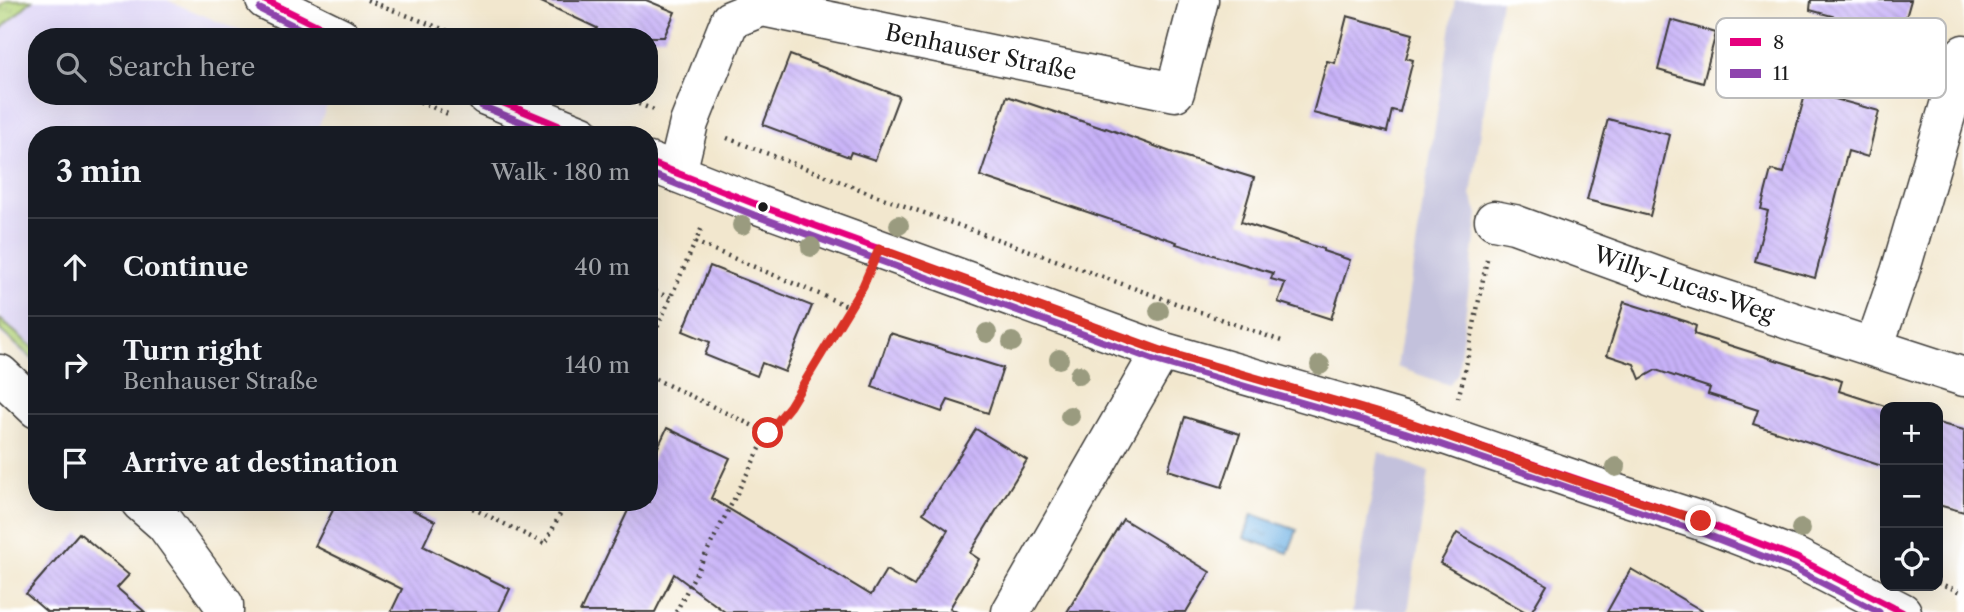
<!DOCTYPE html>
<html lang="en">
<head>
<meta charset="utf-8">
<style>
  :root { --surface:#171b24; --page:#20242c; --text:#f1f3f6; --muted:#9ea1a6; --line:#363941 }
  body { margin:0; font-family:"Libre Caslon Text",serif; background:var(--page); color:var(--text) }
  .controls { position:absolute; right:21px; bottom:21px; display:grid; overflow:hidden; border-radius:14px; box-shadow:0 7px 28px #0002 }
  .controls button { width:63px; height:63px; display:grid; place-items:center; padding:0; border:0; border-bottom:2px solid var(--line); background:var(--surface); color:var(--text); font:35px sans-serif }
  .stop { position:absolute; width:21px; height:21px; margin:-16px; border:5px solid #d93025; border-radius:50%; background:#fff }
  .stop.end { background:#d93025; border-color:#fff; box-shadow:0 2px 7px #0008 }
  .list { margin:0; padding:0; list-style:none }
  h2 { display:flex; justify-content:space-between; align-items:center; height:91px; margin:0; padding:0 28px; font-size:30px }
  h2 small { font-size:23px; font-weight:400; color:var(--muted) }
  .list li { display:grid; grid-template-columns:46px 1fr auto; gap:21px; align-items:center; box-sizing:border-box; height:98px; padding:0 28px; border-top:2px solid var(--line) }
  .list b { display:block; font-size:26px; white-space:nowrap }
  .list p { margin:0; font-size:23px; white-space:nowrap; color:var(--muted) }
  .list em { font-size:23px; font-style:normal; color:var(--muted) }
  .icon { flex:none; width:38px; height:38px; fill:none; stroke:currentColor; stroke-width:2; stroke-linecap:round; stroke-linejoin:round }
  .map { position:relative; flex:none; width:1964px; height:612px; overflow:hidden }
  .search { position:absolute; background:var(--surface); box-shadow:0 7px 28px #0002; left:28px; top:28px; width:630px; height:77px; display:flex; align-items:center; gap:18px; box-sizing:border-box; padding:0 24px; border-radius:28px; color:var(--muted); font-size:26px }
  .panel { position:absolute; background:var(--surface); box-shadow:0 7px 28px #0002; left:28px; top:126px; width:630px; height:385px; border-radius:28px }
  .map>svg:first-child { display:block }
  .built { fill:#ded5f6 }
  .railway { fill:#c3c1dc }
  .grass { fill:url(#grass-tufts); stroke:#68784c; stroke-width:2 }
  .water { fill:url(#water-ripples); stroke:#456680; stroke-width:2 }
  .building { fill:url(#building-back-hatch) }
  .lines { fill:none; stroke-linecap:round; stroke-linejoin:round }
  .minor-casing { stroke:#3c3a37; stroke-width:41 }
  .major-casing { stroke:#3c3a37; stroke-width:41 }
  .path { stroke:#3c3a37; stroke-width:4.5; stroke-dasharray:2 5; stroke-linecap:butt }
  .minor { stroke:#fff; stroke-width:38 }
  .major { stroke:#fff; stroke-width:38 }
  .bus-1-casing { stroke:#fff; stroke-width:12 }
  .bus-2-casing { stroke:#fff; stroke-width:12 }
  .bus-1 { stroke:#e5007d; stroke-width:7 }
  .bus-2 { stroke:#8e44ad; stroke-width:7 }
  .tree { fill:#9a9b7f }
  .route { stroke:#d93025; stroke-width:9 }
  .bus-dot { fill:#1c1c1c; stroke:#fff; stroke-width:2.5 }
  .labels { text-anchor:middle; stroke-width:5; stroke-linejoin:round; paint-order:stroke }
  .street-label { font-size:23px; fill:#1c1c1c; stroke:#fff }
  .key { fill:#fff; stroke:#bbb; stroke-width:2 }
  .key-label { font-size:19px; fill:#1c1c1c }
</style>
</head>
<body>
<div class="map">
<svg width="1964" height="612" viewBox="0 0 1964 612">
  <defs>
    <pattern id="grass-tufts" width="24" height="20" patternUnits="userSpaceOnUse" patternTransform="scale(1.75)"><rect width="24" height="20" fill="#b5d57c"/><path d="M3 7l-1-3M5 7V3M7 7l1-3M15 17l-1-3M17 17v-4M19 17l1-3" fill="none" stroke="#9bb66b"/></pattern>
    <pattern id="water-ripples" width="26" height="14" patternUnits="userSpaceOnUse" patternTransform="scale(1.75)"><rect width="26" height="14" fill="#6eb1e3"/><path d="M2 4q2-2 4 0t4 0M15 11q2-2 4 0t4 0" fill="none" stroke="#5a8fb7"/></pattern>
    <pattern id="building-back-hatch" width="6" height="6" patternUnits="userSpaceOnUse" patternTransform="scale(1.75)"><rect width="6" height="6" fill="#c7b1f8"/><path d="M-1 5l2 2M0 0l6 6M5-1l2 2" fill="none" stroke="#aa98d4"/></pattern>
  </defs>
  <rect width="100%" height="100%" fill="#fff"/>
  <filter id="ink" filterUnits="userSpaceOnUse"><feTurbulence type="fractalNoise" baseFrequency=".0143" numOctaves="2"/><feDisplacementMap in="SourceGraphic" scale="14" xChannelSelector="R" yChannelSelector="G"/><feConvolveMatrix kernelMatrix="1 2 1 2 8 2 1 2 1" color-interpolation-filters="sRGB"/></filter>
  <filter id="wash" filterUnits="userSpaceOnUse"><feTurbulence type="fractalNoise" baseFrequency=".00686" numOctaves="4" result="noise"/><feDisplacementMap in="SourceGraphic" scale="28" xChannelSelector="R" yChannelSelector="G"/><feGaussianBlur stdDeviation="1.57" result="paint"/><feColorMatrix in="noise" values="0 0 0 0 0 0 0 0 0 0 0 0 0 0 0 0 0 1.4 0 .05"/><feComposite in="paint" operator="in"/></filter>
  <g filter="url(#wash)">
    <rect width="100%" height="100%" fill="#f2e7ce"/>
    <path class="built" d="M7,0H167L254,37H37V96H331L315,135H37V366L0,333V7Z"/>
    <g class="railway">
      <path d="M1455,0H1501L1471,195L1478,214L1458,373L1449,385L1397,367Z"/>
      <path d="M1379,452L1429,472L1408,612H1352Z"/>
    </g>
    <g class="grass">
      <path d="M8,0H32L0,30V7Z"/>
      <path d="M0,319L37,351V363L0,330Z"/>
    </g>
    <path class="water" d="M1252,514L1297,530L1288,553L1244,538Z"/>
    <g id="blocks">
      <g class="building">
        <path d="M537,0H646L675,12L664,37H593L597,28Z"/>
        <path d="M1811,0H1911L1901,35L1810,10Z"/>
        <path d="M1347,16L1413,34L1406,58L1413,60L1400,112L1392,110L1387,132L1313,113L1327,61L1335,63Z"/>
        <path d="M1671,20L1716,33L1703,83L1658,70Z"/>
        <path d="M790,55L899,96L875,160L851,152L849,157L763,125Z"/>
        <path d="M1806,91L1879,111L1868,157L1848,151L1815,278L1755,261L1768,211L1761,209L1771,170L1784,173Z"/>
        <path d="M1007,96L1105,129L1106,128L1176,154L1254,178L1241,222L1323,249V251L1350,260L1331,319L1278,302L1285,283L1271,279L1273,273L1176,244L1177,242L980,176Z"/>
        <path d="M1608,119L1670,135L1650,216L1587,200Z"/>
        <path d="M710,266L812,306L785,372L762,363L757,376L705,355L710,342L683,331Z"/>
        <path d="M1624,302L1688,322L1696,326L1694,334L1842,381L1839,391L1885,406V467L1753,424L1758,410L1708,394L1710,388L1656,370L1640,379L1634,364L1607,355Z"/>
        <path d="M890,333L1003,368L988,413L948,400L942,412L872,387Z"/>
        <path d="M1185,417L1240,434L1222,487L1168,470Z"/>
        <path d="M1938,423L1964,430V512L1938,505Z"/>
        <path d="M667,428L730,458L711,498L871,595L886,570L914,586L948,530L923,513L976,429L1027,460L970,553L979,559L950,608L957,612H725L674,574L655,612H580L632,502H649V466Z"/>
        <path d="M337,502H397L435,521L423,546L510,589L499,612H391L402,589L315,546Z"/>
        <path d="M1123,519L1210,572L1186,612H1067Z"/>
        <path d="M79,533L129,575L117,588L145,612H47L26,594Z"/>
        <path d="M1457,533L1547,585L1531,612H1526L1440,563Z"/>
        <path d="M1631,569L1704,612H1607Z"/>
      </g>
    </g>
  </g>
  <g filter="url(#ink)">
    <use href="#blocks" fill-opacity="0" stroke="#3c3a37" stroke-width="2"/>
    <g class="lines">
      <g class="minor-casing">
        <g id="minor">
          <path d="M677,173L689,123L730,20L762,7L1175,92L1199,0"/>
          <path d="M1494,220L1514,224L1684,286L1964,377"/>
          <path d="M1874,347L1900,272L1964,54"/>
          <path d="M0,374L37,409"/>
          <path d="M140,502L165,524L224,605V612"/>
          <path d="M1011,612L1161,351"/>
        </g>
      </g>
      <g class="major-casing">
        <g id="major">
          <path d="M265,0L341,37"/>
          <path d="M486,96L582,135"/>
          <path d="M649,162L758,205L1161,351L1407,422L1593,486L1701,521L1797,558L1902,612"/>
        </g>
      </g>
      <g class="path">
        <path d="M367,0L463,37"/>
        <path d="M407,96L450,115"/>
        <path d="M619,96L654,110"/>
        <path d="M727,138L888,200L1284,342"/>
        <path d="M695,242L850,307"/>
        <path d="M649,289L671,298"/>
        <path d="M649,346L703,225"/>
        <path d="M649,376L768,433"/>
        <path d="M1458,398L1464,376L1487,259"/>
        <path d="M460,502L545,544L566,502"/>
        <path d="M1938,583L1964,593"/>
        <path d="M676,612L768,433L790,406L864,285"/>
      </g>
      <use href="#minor" class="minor"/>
      <use href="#major" class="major"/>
      <g class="bus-1-casing">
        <g id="bus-1">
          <path d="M265,0L340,37"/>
          <path d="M487,96L581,135"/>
          <path d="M649,162L758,205L1161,351L1407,422L1701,521L1797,558L1902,612"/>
        </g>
      </g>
      <g class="bus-2-casing">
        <g id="bus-2">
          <path d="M260,9L316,37"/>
          <path d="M482,106L553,135"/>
          <path d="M649,173L754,215L1157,361L1404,432L1697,531L1793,568L1879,612"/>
        </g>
      </g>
      <use href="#bus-1" class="bus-1"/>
      <use href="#bus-2" class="bus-2"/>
    </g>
    <g class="tree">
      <circle cx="742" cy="225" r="10"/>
      <circle cx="899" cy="225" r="10"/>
      <circle cx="811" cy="247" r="10"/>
      <circle cx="1159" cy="311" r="10"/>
      <circle cx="987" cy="333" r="10"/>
      <circle cx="1012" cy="342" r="10"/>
      <circle cx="1059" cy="359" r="10"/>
      <circle cx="1320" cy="365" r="10"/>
      <circle cx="1079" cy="375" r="10"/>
      <circle cx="1070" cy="416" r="10"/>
      <circle cx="1616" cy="467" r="10"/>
      <circle cx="1801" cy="529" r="10"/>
    </g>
  </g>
  <g class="lines" filter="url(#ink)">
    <path class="route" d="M768,433L790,406L863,286L879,249L1161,351L1407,422L1592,486L1701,521"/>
  </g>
  <circle class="bus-dot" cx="763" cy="207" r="6"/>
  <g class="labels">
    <g class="street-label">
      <text transform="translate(981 52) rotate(12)" y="8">Benhauser Straße</text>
      <text transform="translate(1684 284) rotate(19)" y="8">Willy-Lucas-Weg</text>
    </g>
  </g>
  <rect x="1716" y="18" width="230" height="80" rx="10" class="key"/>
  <rect x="1730" y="38" width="31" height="8" fill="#e5007d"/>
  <rect x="1730" y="69" width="31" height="9" fill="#8e44ad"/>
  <g class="key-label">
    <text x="1773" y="49">8</text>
    <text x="1773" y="80">11</text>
  </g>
</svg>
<div class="controls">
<button>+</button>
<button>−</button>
<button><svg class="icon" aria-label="locate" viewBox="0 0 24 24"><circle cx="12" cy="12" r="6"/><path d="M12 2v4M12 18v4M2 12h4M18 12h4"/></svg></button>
</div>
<div class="stop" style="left:768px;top:433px"></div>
<div class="stop end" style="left:1701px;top:521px"></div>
<div class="search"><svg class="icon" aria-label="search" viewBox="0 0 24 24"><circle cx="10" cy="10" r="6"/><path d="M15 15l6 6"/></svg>Search here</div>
<section class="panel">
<h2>3 min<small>Walk · 180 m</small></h2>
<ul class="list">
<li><svg class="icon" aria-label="ahead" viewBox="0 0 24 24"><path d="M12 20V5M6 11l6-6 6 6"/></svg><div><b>Continue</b></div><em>40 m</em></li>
<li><svg class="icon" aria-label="right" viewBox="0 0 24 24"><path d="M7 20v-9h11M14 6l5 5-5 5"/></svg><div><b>Turn right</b><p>Benhauser Straße</p></div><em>140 m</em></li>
<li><svg class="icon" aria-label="arrive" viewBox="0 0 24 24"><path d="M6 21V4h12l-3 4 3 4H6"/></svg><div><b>Arrive at destination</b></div></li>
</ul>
</section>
</div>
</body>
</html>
